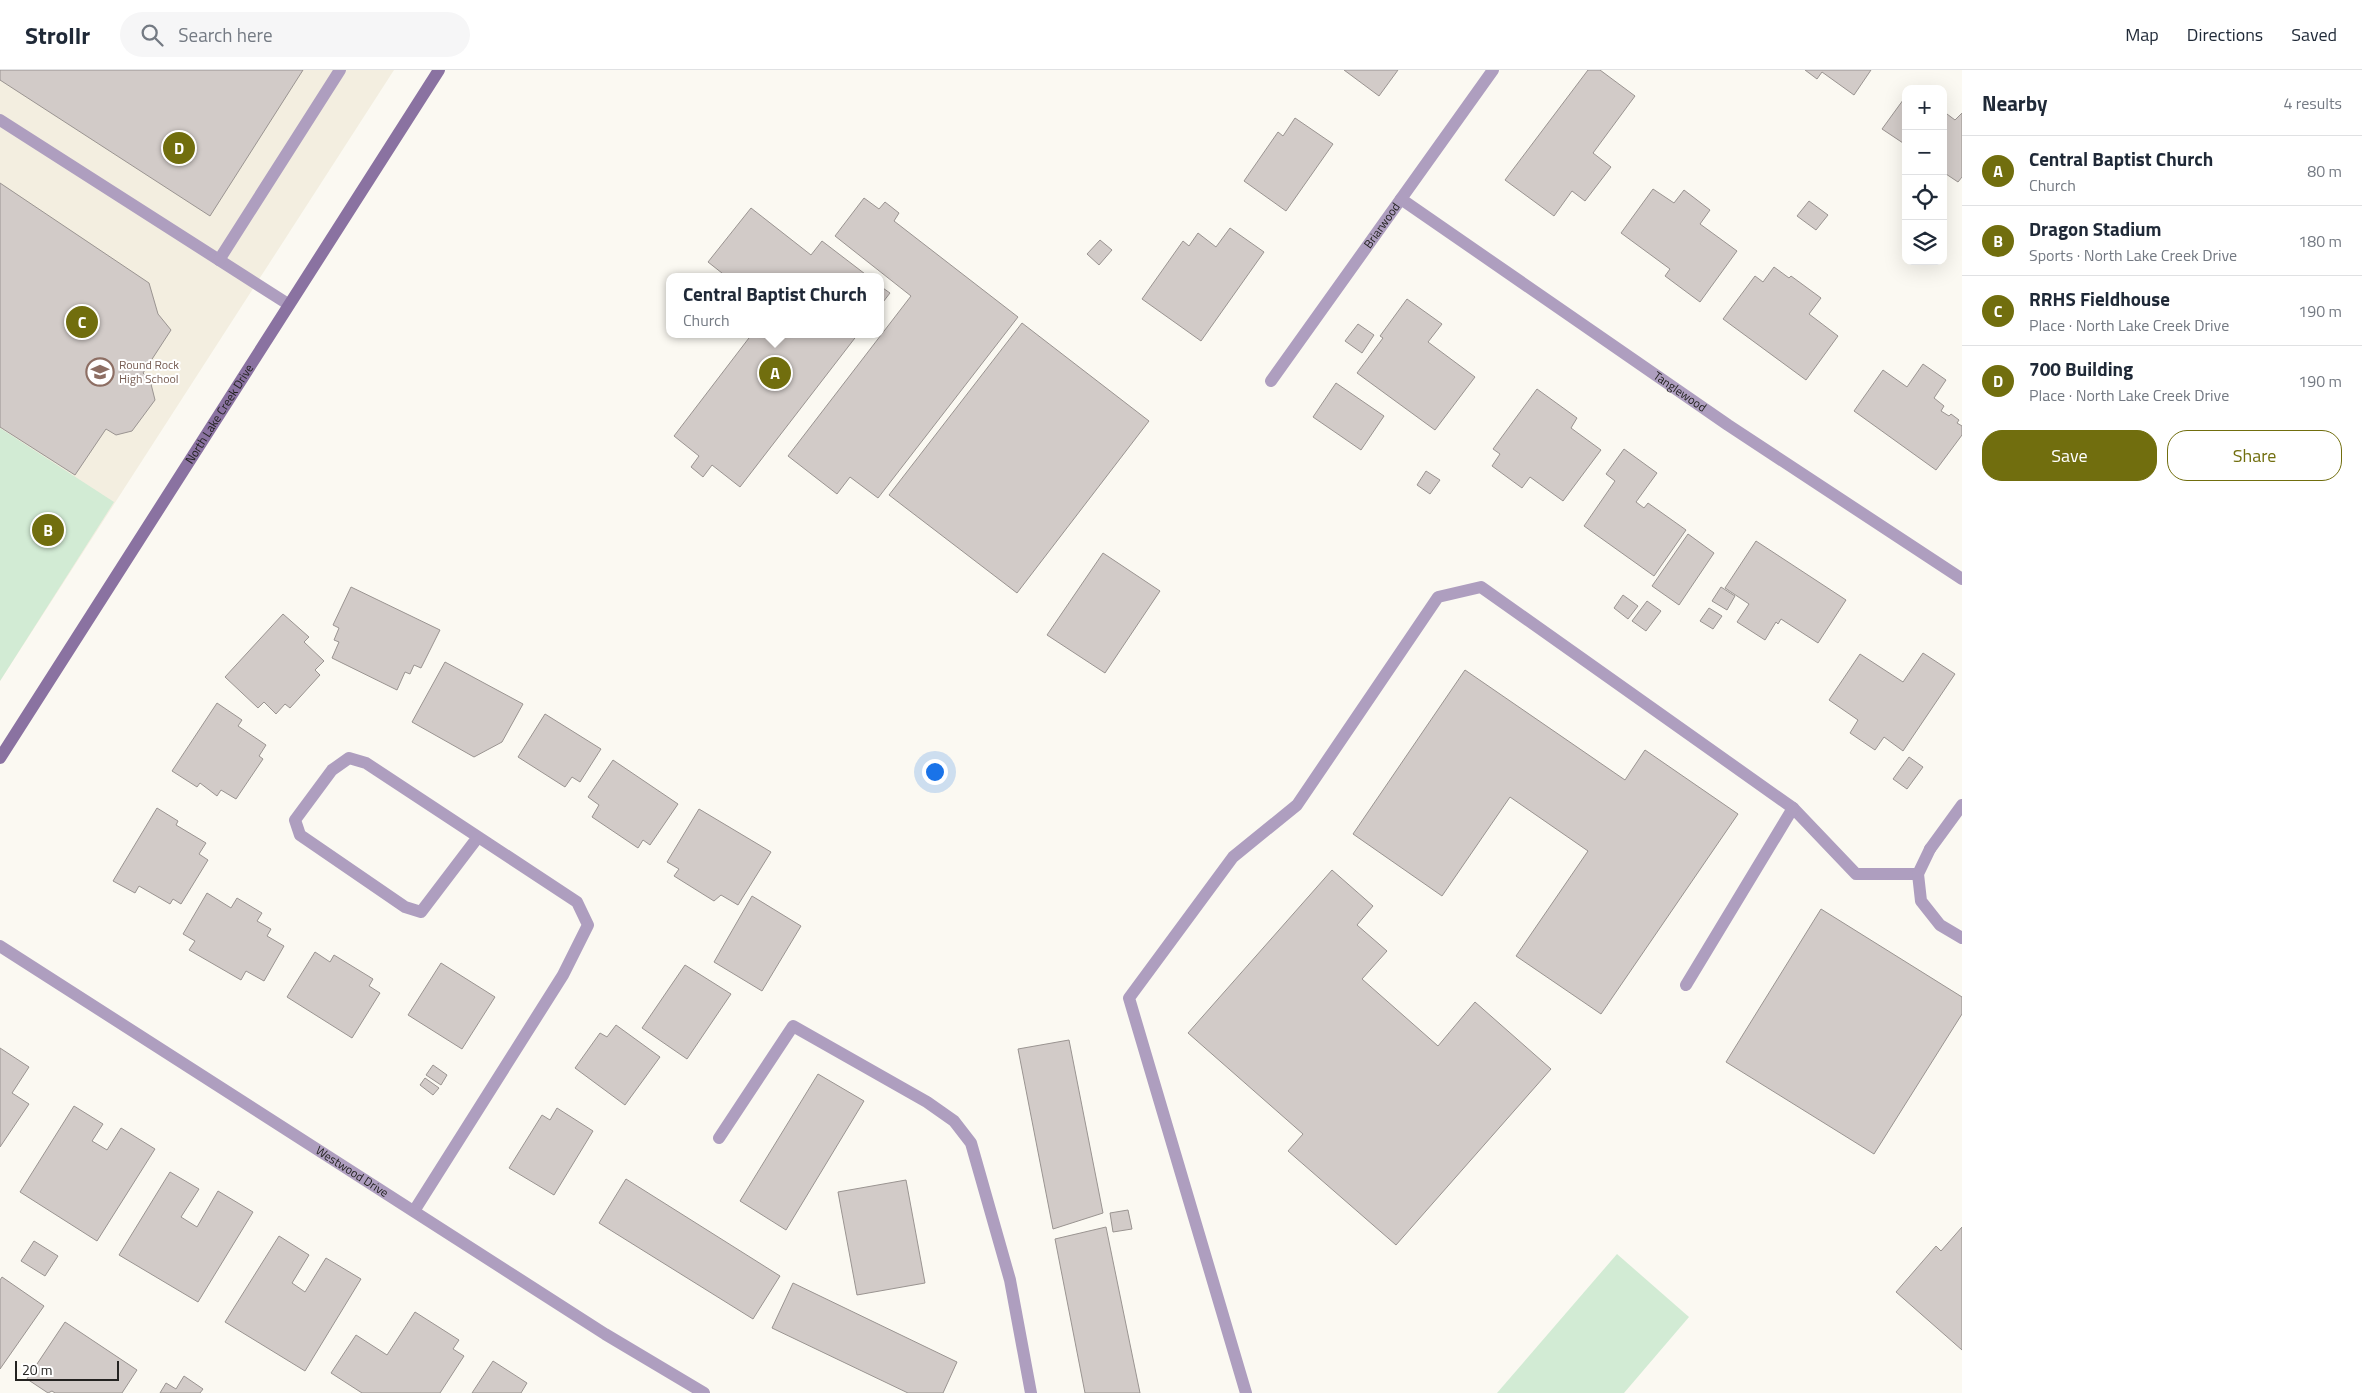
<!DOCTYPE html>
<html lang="en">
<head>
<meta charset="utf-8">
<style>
  :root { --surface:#fff; --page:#f6f6f7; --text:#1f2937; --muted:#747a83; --line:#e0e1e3; --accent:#716e0e }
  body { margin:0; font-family:"Titillium Web",sans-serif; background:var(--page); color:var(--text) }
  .controls { position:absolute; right:15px; top:15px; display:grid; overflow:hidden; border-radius:10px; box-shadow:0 5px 20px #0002 }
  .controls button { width:45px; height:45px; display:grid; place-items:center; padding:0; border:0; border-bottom:1px solid var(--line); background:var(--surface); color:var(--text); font:25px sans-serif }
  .scale { position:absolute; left:15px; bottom:12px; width:104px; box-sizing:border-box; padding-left:5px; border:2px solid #242321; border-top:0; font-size:14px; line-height:18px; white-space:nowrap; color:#242321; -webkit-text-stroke:4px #fff; paint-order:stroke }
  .you { position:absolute; left:934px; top:701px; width:18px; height:18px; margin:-12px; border:4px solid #fff; border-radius:50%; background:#1a73e8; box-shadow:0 0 0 8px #1a73e833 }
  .badge { display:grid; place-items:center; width:32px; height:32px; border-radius:50%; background:var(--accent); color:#fff; font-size:16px; font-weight:700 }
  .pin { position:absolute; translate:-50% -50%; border:2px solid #fff; box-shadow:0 1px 5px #0006 }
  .popup { position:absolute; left:666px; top:203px; width:218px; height:65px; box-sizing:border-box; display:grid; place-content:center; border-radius:10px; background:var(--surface); filter:drop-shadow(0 1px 4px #0005); font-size:16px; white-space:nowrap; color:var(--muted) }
  .popup b { font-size:19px; color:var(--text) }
  .popup::after { content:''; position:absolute; left:50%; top:100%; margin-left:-10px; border:10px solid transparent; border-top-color:var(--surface) }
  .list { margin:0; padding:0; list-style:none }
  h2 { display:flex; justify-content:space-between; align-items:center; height:65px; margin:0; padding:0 20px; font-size:21px }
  h2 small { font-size:16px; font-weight:400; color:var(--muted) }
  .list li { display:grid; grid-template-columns:32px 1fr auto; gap:15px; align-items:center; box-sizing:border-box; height:70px; padding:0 20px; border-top:1px solid var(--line) }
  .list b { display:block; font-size:19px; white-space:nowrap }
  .list p { margin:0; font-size:16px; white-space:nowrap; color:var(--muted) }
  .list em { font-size:16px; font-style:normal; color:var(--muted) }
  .actions { display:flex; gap:10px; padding:15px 20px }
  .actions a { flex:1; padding:11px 0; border:1px solid var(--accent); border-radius:20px; text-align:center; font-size:18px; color:var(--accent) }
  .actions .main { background:var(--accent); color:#fff }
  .icon { flex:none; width:28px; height:28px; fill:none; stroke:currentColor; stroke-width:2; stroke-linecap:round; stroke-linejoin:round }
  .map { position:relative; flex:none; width:1962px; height:1323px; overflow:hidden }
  header { display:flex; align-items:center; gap:30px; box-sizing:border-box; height:70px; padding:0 25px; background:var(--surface); border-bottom:1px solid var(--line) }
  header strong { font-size:24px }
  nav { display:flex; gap:28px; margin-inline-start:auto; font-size:18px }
  .search { width:350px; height:45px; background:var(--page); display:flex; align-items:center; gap:12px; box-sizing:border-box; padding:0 18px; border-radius:28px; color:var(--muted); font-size:19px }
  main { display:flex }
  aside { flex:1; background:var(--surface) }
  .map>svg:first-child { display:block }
  .built { fill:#f3eee0 }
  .green { fill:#d2ebd4 }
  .building { fill:#d2cbc8; stroke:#9a9491 }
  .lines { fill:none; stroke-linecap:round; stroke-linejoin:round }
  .lane { stroke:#ae9ebf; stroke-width:12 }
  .street { stroke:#ae9ebf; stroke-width:12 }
  .secondary { stroke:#8a72a1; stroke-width:12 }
  .labels { text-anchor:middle; stroke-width:4; stroke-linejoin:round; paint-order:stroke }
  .street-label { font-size:12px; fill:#242321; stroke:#fff }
  .education-label { font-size:12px; fill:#785e54; stroke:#fff; text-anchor:start }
</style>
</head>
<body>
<header>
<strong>Strollr</strong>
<div class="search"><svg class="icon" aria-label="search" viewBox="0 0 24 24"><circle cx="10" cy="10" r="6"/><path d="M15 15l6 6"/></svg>Search here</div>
<nav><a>Map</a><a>Directions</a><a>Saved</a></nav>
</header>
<main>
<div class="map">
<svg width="1962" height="1323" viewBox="0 0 1962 1323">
  <rect width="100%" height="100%" fill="#fbf9f2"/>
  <path class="built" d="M0,0H394L0,611Z"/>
  <g class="green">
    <path d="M0,358L114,432L0,611Z"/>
    <path d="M1617,1184L1689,1247L1624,1323H1497Z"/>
  </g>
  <g class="building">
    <path d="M0,0H303L210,146L0,10Z"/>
    <path d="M1344,0H1398L1379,26Z"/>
    <path d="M1588,0H1600L1635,26L1593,83L1611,97L1585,131L1572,121L1554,146L1505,110Z"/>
    <path d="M1805,0H1871L1854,25L1822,2L1817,9Z"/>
    <path d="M1906,26V75L1882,59Z"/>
    <path d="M1943,41L1955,50L1962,43V107L1958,112L1943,102Z"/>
    <path d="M1295,48L1333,74L1286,141L1244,111L1278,62L1283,66Z"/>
    <path d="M0,113L149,213L158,244L171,260L143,303L150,310L155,330L132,361L116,365L106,359L75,405L0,357Z"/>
    <path d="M1653,119L1674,133L1684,120L1710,140L1700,154L1737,181L1700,232L1665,206L1670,199L1621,163Z"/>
    <path d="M864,128L879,139L885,132L899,143L894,151L1018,247L878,428L850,407L837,424L788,386L911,226L835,166Z"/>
    <path d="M1809,131L1828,145L1816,160L1797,146Z"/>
    <path d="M751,138L811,185L822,171L869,207H727L708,192Z"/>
    <path d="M1230,158L1264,182L1201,271L1142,229L1183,171L1189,176L1198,163L1216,177Z"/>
    <path d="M1100,170L1112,180L1099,195L1087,184Z"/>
    <path d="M1774,197L1789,208L1791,206L1821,228L1809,244L1838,266L1806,310L1723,249L1755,206L1763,212Z"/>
    <path d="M880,216L890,223L880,236Z"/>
    <path d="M1407,229L1442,254L1428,272L1475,307L1435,360L1357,303L1383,268L1380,266Z"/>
    <path d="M1022,253L1149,351L1017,523L889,425Z"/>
    <path d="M1358,254L1374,265L1362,283L1345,271Z"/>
    <path d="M752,264H858L740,417L712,395L703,407L691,397L699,386L674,366Z"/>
    <path d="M1923,294L1946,310L1934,328L1944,336L1941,341L1949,346L1951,344L1959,350L1957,353L1962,356V365L1936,400L1854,341L1883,300L1907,317Z"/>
    <path d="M1336,313L1384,346L1361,380L1313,347Z"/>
    <path d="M1537,319L1577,348L1571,358L1601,380L1563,431L1530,407L1522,418L1492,396L1500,384L1493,379Z"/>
    <path d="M1624,379L1657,403L1636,432L1644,438L1648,433L1686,460L1654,506L1584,456L1615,411L1606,404Z"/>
    <path d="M1426,401L1440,410L1430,424L1417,415Z"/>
    <path d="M1688,464L1714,483L1679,535L1652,516Z"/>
    <path d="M1756,471L1846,530L1818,573L1781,549L1778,554L1776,552L1765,570L1737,552L1749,534L1725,518Z"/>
    <path d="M1103,483L1160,521L1105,603L1047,565Z"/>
    <path d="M351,517L440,560L421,598L414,595L410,604L405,602L397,620L332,588L339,572L334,570L339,558L333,555Z"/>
    <path d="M1721,517L1735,526L1727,540L1712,531Z"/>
    <path d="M1623,525L1638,536L1628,549L1614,538Z"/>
    <path d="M1647,531L1661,541L1646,561L1632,551Z"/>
    <path d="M1709,538L1722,546L1713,559L1700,551Z"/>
    <path d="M283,544L309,567L304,572L324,591L315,600L320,605L290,638L285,634L276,644L264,632L258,638L225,607Z"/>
    <path d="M1923,583L1955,604L1903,681L1884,667L1875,680L1850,663L1858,650L1829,630L1860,584L1903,612Z"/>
    <path d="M445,592L523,634L502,672L474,687L412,652Z"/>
    <path d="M1465,600L1625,710L1645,680L1738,744L1601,944L1516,886L1588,781L1510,727L1442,826L1353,764Z"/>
    <path d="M217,633L242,650L238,656L266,675L259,686L263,689L236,729L221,720L217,726L200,713L197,717L172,701Z"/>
    <path d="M545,644L601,679L580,712L572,707L565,717L518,687Z"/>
    <path d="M1909,687L1923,697L1907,719L1893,709Z"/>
    <path d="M613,690L678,734L650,775L643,770L638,778L592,747L599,735L588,727Z"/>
    <path d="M157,738L178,751L176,755L206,773L199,784L208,790L181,834L173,829L170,834L139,816L135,823L113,811Z"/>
    <path d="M699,739L771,782L738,835L721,825L714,831L674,806L679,799L667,792Z"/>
    <path d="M1332,800L1373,836L1357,855L1387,881L1362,909L1438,976L1475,932L1551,999L1396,1175L1288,1081L1303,1064L1188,963Z"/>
    <path d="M207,823L231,838L237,828L262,843L257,851L271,859L267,866L284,876L264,911L246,901L241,910L189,880L195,871L183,864Z"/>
    <path d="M752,826L801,856L762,921L714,892Z"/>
    <path d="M1821,839L1962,927V944L1874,1084L1726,992Z"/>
    <path d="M315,882L330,892L334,885L373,909L369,916L380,923L352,968L287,927Z"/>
    <path d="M441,893L495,927L462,979L408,945Z"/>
    <path d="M685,895L731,924L687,989L642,958Z"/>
    <path d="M616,955L660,987L625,1035L575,998L600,963L607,967Z"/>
    <path d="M1069,970L1103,1143L1053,1159L1018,979Z"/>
    <path d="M0,978L29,997L12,1023L29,1034L0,1077Z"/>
    <path d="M433,995L447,1005L441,1015L426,1005Z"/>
    <path d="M818,1004L864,1031L786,1160L740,1131Z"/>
    <path d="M425,1008L439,1018L433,1025L420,1015Z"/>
    <path d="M74,1036L103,1054L92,1071L107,1080L121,1058L155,1079L97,1171L20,1122Z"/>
    <path d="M557,1038L593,1061L554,1125L509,1098L542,1045L550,1050Z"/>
    <path d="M170,1102L199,1119L181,1147L197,1157L218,1121L253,1142L198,1232L119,1185Z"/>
    <path d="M626,1109L780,1206L753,1249L599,1153Z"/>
    <path d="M906,1110L925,1213L857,1225L838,1122Z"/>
    <path d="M1128,1140L1132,1159L1113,1162L1110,1143Z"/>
    <path d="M1106,1157L1140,1323H1085L1055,1169Z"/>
    <path d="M1962,1157V1280L1896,1222L1936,1176L1941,1181Z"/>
    <path d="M279,1166L309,1185L292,1213L305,1222L326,1188L361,1209L305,1301L225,1252Z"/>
    <path d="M34,1171L58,1186L45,1206L21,1191Z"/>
    <path d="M2,1207L44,1236L0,1299V1210Z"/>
    <path d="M793,1213L957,1292L943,1323H908L772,1258Z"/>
    <path d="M415,1242L459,1270L453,1279L464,1286L440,1323H362L331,1303L356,1265L387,1285Z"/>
    <path d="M65,1252L137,1300L122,1323H55L52,1321L48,1323L27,1309Z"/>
    <path d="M493,1291L527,1313L521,1323H472Z"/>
    <path d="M184,1306L203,1319L200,1323H160L166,1313L176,1319Z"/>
  </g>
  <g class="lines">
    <g class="lane">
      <path d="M0,50L288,234"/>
      <path d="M219,190L340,0"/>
      <path d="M1793,738L1856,804H1918"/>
      <path d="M1930,779L1918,804L1921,831L1940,855L1962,868"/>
      <path d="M719,1068L793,956L927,1032L954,1051L971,1073L1010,1210L1031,1323"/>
      <path d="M414,1141L563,905L588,855L577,832L366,693L349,688L332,700L295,750L300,765L405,837L421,842L478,767"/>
      <path d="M1246,1323L1129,928L1233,787L1297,735L1438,527L1481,517L1793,738L1686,915"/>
    </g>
    <g class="street">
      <path id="s1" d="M1401,129L1728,355L1962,509"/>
      <path id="s2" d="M1271,311L1493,0"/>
      <path d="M1930,779L1962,735"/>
      <path id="s3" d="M0,876L605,1264L704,1323"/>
    </g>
    <path class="secondary" id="s4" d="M0,688L439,0"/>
  </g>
  <defs>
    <g id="school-ring" transform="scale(1.4375)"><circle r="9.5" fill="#fff" stroke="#8d6e63" stroke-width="1.5"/><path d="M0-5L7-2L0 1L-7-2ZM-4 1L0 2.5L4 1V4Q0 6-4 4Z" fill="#8d6e63"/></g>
  </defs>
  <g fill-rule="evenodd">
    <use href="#school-ring" x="100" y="302"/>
  </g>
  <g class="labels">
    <g class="street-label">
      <text dy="4" stroke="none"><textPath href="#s2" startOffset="191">Briarwood</textPath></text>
      <text dy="4" stroke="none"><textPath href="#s1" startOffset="339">Tanglewood</textPath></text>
      <text dy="4" stroke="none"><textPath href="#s4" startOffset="408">North Lake Creek Drive</textPath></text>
      <text dy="4" stroke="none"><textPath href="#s3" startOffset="418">Westwood Drive</textPath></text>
    </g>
    <g class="education-label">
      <text x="119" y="299">Round Rock<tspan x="119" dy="14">High School</tspan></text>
    </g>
  </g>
</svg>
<div class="controls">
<button>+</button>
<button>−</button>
<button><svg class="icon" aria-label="locate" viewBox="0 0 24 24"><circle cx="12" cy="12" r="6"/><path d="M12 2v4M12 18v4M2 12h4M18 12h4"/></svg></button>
<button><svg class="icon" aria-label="layers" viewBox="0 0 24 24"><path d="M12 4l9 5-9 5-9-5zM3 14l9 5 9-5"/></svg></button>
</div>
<div class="scale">20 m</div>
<div class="you"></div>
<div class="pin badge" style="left:775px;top:303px">A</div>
<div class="popup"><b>Central Baptist Church</b>Church</div>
<div class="pin badge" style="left:48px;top:460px">B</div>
<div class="pin badge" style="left:82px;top:252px">C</div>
<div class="pin badge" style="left:179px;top:78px">D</div>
</div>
<aside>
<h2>Nearby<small>4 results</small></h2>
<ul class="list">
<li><span class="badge">A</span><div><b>Central Baptist Church</b><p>Church</p></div><em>80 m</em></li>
<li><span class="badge">B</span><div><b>Dragon Stadium</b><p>Sports · North Lake Creek Drive</p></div><em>180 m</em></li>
<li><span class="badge">C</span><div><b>RRHS Fieldhouse</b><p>Place · North Lake Creek Drive</p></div><em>190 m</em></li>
<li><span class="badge">D</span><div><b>700 Building</b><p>Place · North Lake Creek Drive</p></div><em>190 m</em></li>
</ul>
<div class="actions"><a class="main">Save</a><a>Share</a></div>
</aside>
</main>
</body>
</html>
